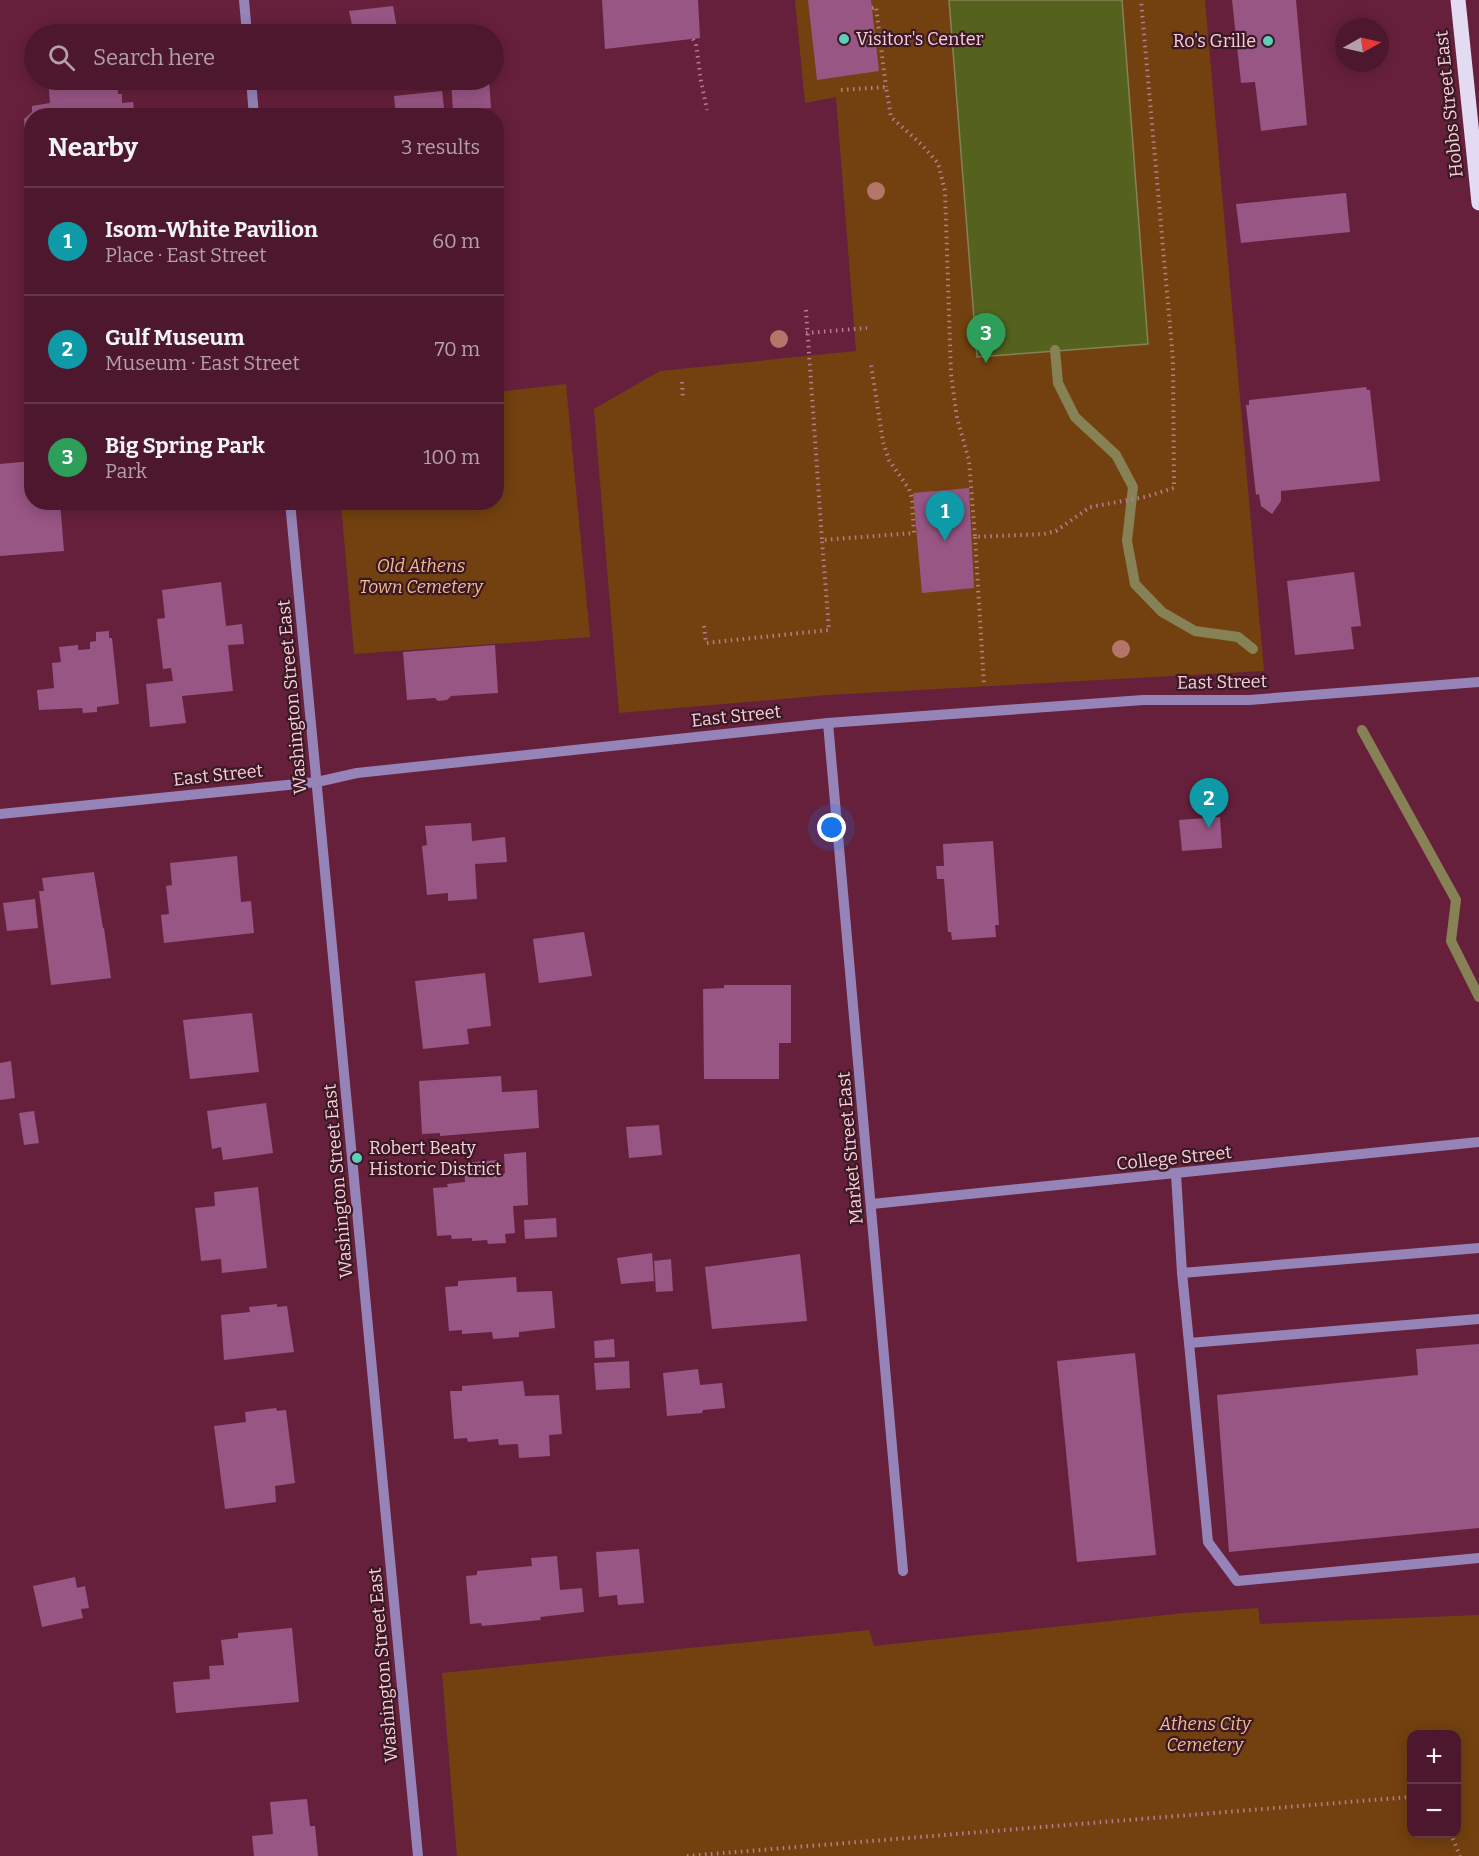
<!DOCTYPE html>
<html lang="en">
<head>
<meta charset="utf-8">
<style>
  :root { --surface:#4d182d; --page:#572539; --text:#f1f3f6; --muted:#b3a0aa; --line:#643749; --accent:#1a73e8 }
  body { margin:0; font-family:Bitter,serif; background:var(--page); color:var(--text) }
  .controls { position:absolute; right:18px; bottom:18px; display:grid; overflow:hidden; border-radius:12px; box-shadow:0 3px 15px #0003 }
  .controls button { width:54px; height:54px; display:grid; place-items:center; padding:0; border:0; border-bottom:2px solid var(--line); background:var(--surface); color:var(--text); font:30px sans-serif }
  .compass { position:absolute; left:1335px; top:18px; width:54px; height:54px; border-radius:50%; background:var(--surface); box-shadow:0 3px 15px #0003; rotate:82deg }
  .you { position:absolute; left:832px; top:828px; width:21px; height:21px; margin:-15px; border:4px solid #fff; border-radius:50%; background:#1a73e8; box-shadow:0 0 0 9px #1a73e833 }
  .badge { display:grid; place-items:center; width:39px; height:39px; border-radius:50%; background:var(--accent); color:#fff; font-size:20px; font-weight:700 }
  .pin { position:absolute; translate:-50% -50px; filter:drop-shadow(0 2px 3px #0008) }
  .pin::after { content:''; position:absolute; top:32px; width:21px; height:18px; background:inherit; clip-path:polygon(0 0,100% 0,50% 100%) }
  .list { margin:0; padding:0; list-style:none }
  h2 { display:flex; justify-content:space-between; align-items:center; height:78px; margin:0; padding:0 24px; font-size:26px }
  h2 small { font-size:20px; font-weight:400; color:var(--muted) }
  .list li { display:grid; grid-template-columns:39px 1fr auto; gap:18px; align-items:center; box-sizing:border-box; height:108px; padding:0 24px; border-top:2px solid var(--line) }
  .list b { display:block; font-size:22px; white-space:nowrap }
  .list p { margin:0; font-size:20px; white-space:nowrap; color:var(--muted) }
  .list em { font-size:20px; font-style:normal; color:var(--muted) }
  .icon { flex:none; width:33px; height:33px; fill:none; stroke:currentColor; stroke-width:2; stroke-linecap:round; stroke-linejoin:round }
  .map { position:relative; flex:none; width:1479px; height:1856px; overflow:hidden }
  .search { position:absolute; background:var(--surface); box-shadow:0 3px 15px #0003; left:24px; top:24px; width:480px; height:66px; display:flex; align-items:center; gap:15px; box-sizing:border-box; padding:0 21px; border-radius:33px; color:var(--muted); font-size:22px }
  .panel { position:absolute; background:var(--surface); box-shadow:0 3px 15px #0003; left:24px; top:108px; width:480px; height:402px; border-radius:24px }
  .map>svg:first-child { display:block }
  .green { fill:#73410f; fill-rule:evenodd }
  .water { fill:#55621d; stroke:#868256; stroke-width:1.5 }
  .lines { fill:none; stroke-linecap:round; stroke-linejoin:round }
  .stream { stroke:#868256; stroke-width:10 }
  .building { fill:#985684 }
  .path { stroke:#b67d91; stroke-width:4; stroke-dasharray:1.5 4.5; stroke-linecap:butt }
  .minor { stroke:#9684b9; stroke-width:10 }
  .major { stroke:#e2dbf1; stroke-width:15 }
  .tree { fill:#b57569 }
  .poi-dot { fill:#5dceb9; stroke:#391924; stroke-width:2 }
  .labels { text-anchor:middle; stroke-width:4.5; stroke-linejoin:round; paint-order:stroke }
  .poi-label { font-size:18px; fill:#facdda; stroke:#391924; text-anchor:start }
  .street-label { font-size:18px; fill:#facdda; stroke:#391924 }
  .park-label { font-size:18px; font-style:italic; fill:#f4bb8e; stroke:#391924 }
</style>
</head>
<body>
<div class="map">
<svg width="1479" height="1856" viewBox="0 0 1479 1856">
  <rect width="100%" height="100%" fill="#67203c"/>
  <g class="green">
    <path d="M795,0H1205L1264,671L827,695L619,713L594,409L660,371L856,351L836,97L805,103Z"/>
    <path d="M566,384L590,637L354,654L341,503L496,502L497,392Z"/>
    <path d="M1258,1608L1260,1624L1479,1615V1856H457L442,1673L869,1630L874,1646L1185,1613ZM1456,1734V1834H1412V1734Z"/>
  </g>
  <path class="water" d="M949,0H1122L1148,344L977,357Z"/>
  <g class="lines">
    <g class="stream">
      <path d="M1055,350L1058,383L1075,417L1116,455L1133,487L1127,541L1135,584L1162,612L1195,631L1238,637L1253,649"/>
      <path d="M1362,730L1456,900L1451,941L1479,997"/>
    </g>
  </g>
  <g class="building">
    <path d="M602,0H698L700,38L605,49Z"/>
    <path d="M808,0H871L879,71L817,80Z"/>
    <path d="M1232,0H1296L1307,125L1261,131L1255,82L1241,83Z"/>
    <path d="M393,6L398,34H354L349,11Z"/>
    <path d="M48,80H117L118,94H122V103L133,102L134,109H139L145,116H32V138L25,134L24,119L32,112V106L50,103Z"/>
    <path d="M354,80H439L440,81L354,88Z"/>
    <path d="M451,80H489L491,108L453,111Z"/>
    <path d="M442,91L445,116H396L394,96Z"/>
    <path d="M1346,193L1350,232L1241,243L1236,204Z"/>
    <path d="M1366,387L1367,390H1370L1380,481L1281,491V501L1272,514L1261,506L1259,494L1256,495L1246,405H1249V400Z"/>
    <path d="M32,461V502H60L64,551L0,556V464Z"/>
    <path d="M969,488L974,588L922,593L913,493Z"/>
    <path d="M1354,572L1361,626L1351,627L1354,649L1295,655L1287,581Z"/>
    <path d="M221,582L226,626L242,624L244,644L228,645L233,691L182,696L186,723L150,727L146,684L173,681L171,668L163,669L157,619L165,618L162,590Z"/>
    <path d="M109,631V638H112L119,704L97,707V712L83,713L82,708L39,710L37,690L54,688L52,663L61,662L59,647L78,645V650L90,649V642L96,641V632Z"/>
    <path d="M495,645L498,693L451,696L447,700L438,701L435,698L407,700L403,652Z"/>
    <path d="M1220,817L1222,848L1182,851L1179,820Z"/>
    <path d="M471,823L472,841L505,837L507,862L475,864L477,899L448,901V893L427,895L422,846L427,845L425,826Z"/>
    <path d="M993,841L999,925H995L996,937L952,940L951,932H948L944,879H937L936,866H944L943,844Z"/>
    <path d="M237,856L241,902L251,901L254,933L164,943L161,915L169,914L166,886L172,885L170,863Z"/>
    <path d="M94,872L103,928H104L111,978L51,985L39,891H44L42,878Z"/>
    <path d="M35,899L38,928L7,931L3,903Z"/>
    <path d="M584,932L592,976L539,983L533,939Z"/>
    <path d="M485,973L491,1026L467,1029L469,1044L423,1049L415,981Z"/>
    <path d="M724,985H791V1043H779V1079H704L703,989L724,988Z"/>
    <path d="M252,1013L259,1072L190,1079L183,1020Z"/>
    <path d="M11,1061L15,1098L0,1100V1063Z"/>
    <path d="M501,1076L502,1092L537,1090L539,1128L440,1136V1133L422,1134L419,1081Z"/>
    <path d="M266,1103L273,1153L223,1160L221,1147L212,1149L207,1111Z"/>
    <path d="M34,1111L39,1143L24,1145L19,1113Z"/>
    <path d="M659,1125L662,1155L629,1158L626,1127Z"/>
    <path d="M526,1152L528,1205L513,1206L515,1233L505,1234L506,1243L488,1244L487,1240L472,1241V1238L452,1239L451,1235L437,1236L433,1188L448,1187L447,1184L465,1182L464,1163L497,1160L498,1174L505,1173L504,1154Z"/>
    <path d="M258,1187L267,1268L222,1273L221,1259L201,1261L195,1208L215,1206L214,1192Z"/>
    <path d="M556,1218L557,1237L525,1239L524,1220Z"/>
    <path d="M652,1253L654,1281L621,1284L617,1258Z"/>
    <path d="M800,1254L807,1321L712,1329L705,1267Z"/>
    <path d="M671,1259L673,1291L656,1292L654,1261Z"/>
    <path d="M516,1277L517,1292L552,1291L555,1328L519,1332V1337L493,1339L492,1332L462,1334V1330L449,1331L445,1287L458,1286V1281Z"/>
    <path d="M277,1304V1307L287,1306L294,1352L224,1360L221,1315L250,1312L249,1307Z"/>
    <path d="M614,1339L615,1357L595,1358L594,1341Z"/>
    <path d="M1479,1344V1528L1229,1552L1217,1395L1418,1375L1416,1349Z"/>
    <path d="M1135,1353L1156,1555L1077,1562L1057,1361Z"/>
    <path d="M629,1361L630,1388L596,1390L594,1363Z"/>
    <path d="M698,1369L700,1385L722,1383L725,1408L703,1410L702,1413L667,1416L663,1373Z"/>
    <path d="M523,1381L525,1396L559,1395L562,1434L549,1435L550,1456L519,1458L518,1444L499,1445L498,1439L468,1442L467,1438L454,1439L450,1391H462V1386Z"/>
    <path d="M276,1408L277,1411L286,1410L295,1483L275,1486L276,1502L225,1509L214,1426L246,1422L245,1412Z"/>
    <path d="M639,1549L644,1603L618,1605L617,1595L599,1597L596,1552Z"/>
    <path d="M557,1556L560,1590L582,1588L584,1612L540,1617L541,1620L482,1626L481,1623L470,1624L466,1576L477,1575V1571L532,1566L531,1558Z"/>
    <path d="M75,1577L77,1588L85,1586L89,1608L81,1609L83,1618L42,1627L33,1586Z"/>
    <path d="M292,1628L299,1702L176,1713L173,1682L210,1679L209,1666L224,1665L221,1640L238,1638V1633Z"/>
    <path d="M307,1799L310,1826H315L318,1856H254L252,1836L273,1834L270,1802Z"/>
  </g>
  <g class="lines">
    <g class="path">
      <path d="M872,8L876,7L886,87"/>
      <path d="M693,39L696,44L701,81L707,110"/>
      <path d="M841,90L886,87L891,117L921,144L938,163L945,191L951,374L957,418L969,460L975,537L1044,534L1056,531L1090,507L1145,497L1174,488L1173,360L1141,0"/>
      <path d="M806,310L822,540"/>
      <path d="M806,333L867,328"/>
      <path d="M682,382L683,400"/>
      <path d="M975,537L984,685"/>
      <path d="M704,626L706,643L829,630L822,540L914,533L912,499L909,489L889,460L883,442L871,364"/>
      <path d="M1449,1834L1452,1837L1460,1856"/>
      <path d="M687,1856L1410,1797L1412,1799"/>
    </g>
    <g class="minor">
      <path d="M244,0L247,34"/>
      <path d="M251,80L254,116"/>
      <path d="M290,502L418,1856"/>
      <path d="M828,723L903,1571"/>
      <path d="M0,814L317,782L357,773L828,723L1143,700H1249L1479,682"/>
      <path d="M1176,1174L1182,1273L1479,1248"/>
      <path d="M872,1204L1479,1142"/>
      <path d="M1182,1273L1189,1343L1479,1319"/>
      <path d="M1189,1343L1208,1542L1237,1581L1479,1558"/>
    </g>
    <path class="major" d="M1458,0L1479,203"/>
  </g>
  <g class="tree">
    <circle cx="876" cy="191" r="9"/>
    <circle cx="779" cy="339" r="9"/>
    <circle cx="1121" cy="649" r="9"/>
  </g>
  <g class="poi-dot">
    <circle cx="844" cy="39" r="6"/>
    <circle cx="1268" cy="41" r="6"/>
    <circle cx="357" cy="1158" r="6"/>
  </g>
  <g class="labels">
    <g class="poi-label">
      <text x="856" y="45">Visitor's Center</text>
      <text x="1256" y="47" text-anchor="end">Ro's Grille</text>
      <text x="369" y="1154">Robert Beaty<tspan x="369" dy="21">Historic District</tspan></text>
    </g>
    <g class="street-label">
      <text transform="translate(1449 104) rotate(-96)" y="6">Hobbs Street East</text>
      <text transform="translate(1222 682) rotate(-1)" y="6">East Street</text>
      <text transform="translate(292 697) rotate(-95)" y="6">Washington Street East</text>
      <text transform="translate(736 716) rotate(-6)" y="6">East Street</text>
      <text transform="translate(218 775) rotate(-6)" y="6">East Street</text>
      <text transform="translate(850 1148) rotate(-95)" y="6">Market Street East</text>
      <text transform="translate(1174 1158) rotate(-6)" y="6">College Street</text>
      <text transform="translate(338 1181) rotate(-95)" y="6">Washington Street East</text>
      <text transform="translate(383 1665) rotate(-95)" y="6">Washington Street East</text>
    </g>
    <g class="park-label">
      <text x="421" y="572">Old Athens<tspan x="421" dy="21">Town Cemetery</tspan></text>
      <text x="1205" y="1730">Athens City<tspan x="1205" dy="21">Cemetery</tspan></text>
    </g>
  </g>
</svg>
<div class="controls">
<button>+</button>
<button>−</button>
</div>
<svg class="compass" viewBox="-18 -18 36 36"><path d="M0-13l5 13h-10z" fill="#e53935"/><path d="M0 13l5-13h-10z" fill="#b3a0aa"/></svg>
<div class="you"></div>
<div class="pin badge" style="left:945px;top:541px;background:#0f9aa8">1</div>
<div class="pin badge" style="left:1209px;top:828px;background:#0f9aa8">2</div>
<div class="pin badge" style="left:986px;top:363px;background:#2e9e5b">3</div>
<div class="search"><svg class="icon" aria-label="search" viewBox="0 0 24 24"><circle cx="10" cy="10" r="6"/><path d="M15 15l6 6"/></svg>Search here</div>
<section class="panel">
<h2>Nearby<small>3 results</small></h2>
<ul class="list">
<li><span class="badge" style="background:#0f9aa8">1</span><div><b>Isom-White Pavilion</b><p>Place · East Street</p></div><em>60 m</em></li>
<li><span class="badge" style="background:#0f9aa8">2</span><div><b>Gulf Museum</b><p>Museum · East Street</p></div><em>70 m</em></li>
<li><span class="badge" style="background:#2e9e5b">3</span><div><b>Big Spring Park</b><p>Park</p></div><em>100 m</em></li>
</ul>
</section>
</div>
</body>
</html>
